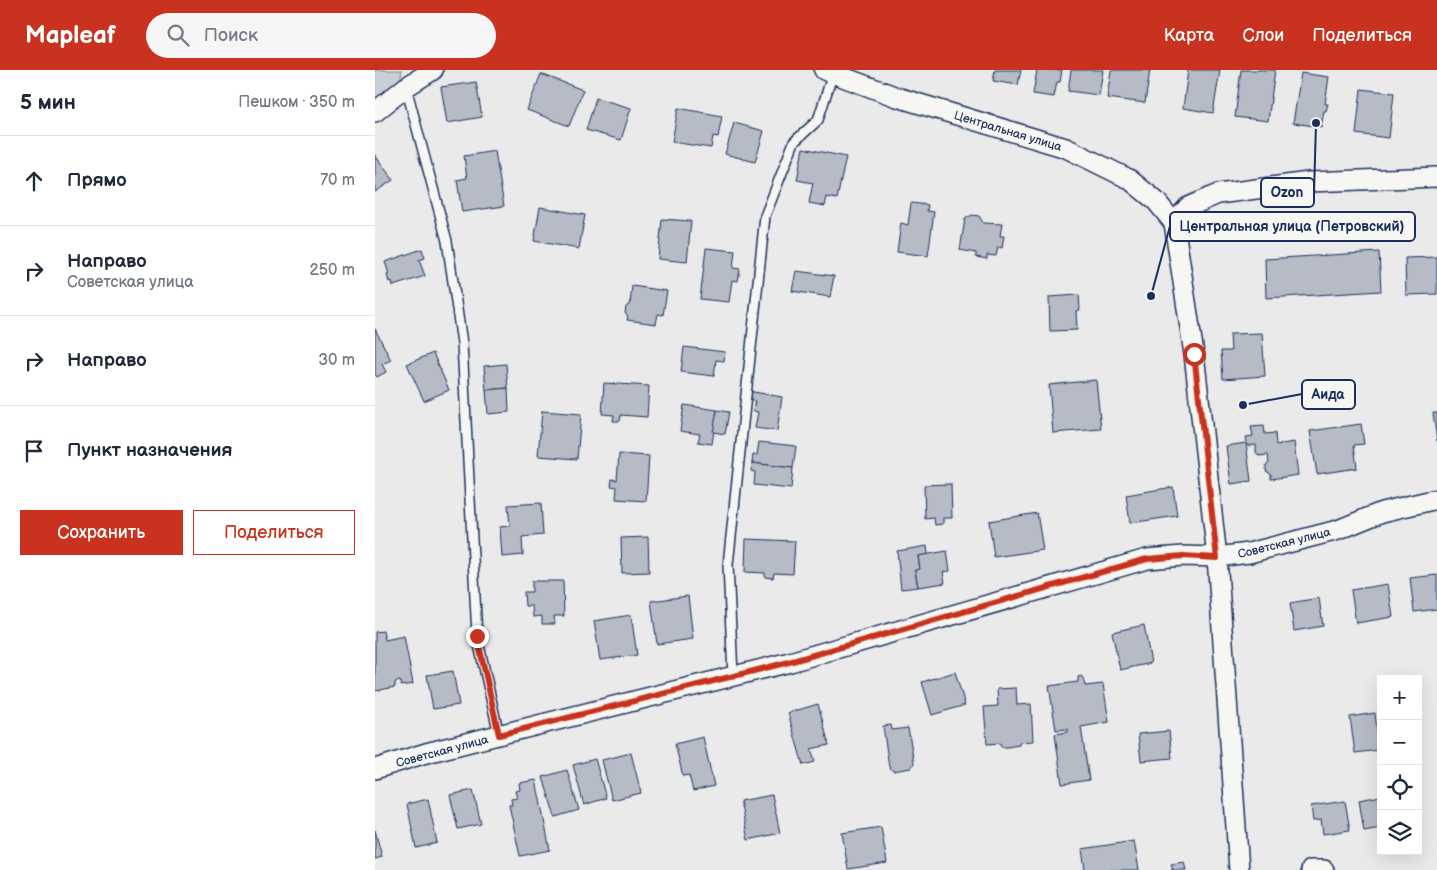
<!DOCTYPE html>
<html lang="ru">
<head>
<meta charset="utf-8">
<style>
  :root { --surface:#fff; --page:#f6f6f7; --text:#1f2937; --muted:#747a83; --line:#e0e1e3; --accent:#c8321e }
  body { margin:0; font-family:"Balsamiq Sans",sans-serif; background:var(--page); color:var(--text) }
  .controls { position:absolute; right:15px; bottom:15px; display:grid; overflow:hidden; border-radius:0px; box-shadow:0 5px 20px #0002 }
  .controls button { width:45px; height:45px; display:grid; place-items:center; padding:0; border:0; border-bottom:1px solid var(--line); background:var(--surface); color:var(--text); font:25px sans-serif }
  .stop { position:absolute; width:15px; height:15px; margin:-11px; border:4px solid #c8321e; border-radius:50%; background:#fff }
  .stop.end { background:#c8321e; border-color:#fff; box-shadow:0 1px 5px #0008 }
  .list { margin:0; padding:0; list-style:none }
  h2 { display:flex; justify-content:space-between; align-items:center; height:65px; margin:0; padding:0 20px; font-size:21px }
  h2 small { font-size:16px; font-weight:400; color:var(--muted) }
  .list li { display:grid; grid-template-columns:32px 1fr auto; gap:15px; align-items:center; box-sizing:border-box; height:90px; padding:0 20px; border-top:1px solid var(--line) }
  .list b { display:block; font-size:19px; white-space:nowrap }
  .list p { margin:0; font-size:16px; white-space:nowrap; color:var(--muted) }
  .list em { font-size:16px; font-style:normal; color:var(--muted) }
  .actions { display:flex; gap:10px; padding:15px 20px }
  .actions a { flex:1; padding:11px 0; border:1px solid var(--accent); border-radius:0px; text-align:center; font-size:18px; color:var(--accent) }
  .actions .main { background:var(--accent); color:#fff }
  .icon { flex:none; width:28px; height:28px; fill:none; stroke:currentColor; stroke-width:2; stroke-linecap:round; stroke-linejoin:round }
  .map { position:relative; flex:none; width:1062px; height:800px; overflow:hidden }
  header { display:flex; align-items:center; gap:30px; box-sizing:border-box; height:70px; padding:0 25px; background:var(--accent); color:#fff }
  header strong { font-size:24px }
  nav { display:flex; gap:28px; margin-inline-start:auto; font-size:18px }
  .search { width:350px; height:45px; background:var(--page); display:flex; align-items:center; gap:12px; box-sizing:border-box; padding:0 18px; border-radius:28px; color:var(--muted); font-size:19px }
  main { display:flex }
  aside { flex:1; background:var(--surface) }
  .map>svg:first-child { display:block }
  .green { fill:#caced5; stroke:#727e9a }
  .building { fill:#b6bbc6; stroke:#1b2f5e }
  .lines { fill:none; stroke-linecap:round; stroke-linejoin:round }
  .lane-casing { stroke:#1b2f5e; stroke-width:12 }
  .street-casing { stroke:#1b2f5e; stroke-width:22 }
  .lane { stroke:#f6f6f2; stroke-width:9 }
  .street { stroke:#f6f6f2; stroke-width:19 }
  .route { stroke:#c8321e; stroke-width:6 }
  .labels { text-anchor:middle; stroke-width:4; stroke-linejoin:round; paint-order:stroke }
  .street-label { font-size:12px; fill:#1b2f5e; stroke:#f6f6f2 }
  .leader { fill:none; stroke:#1b2f5e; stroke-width:2 }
  .callout-dot { fill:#1b2f5e; stroke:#f6f6f2; stroke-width:2 }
  .callout { fill:#f6f6f2; stroke:#1b2f5e; stroke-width:2 }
  .callout-label { font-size:14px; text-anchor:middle; font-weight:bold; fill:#1b2f5e }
</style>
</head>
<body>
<header>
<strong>Mapleaf</strong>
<div class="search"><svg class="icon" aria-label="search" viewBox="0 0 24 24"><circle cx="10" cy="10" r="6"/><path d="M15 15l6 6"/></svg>Поиск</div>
<nav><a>Карта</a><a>Слои</a><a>Поделиться</a></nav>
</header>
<main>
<aside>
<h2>5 мин<small>Пешком · 350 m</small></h2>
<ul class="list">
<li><svg class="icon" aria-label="ahead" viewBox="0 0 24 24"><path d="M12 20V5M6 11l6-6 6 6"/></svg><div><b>Прямо</b></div><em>70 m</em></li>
<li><svg class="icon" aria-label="right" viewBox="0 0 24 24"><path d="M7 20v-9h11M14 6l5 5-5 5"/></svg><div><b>Направо</b><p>Советская улица</p></div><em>250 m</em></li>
<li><svg class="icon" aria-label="right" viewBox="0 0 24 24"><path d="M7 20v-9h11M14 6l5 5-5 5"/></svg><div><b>Направо</b></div><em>30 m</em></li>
<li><svg class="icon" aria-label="arrive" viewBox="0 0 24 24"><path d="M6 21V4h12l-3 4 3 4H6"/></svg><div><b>Пункт назначения</b></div></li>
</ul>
<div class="actions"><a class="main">Сохранить</a><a>Поделиться</a></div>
</aside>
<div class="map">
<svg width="1062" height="800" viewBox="0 0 1062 800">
  <rect width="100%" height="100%" fill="#e9eae9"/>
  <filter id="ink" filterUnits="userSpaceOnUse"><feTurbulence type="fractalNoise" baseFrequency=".02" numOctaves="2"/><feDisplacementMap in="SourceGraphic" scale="10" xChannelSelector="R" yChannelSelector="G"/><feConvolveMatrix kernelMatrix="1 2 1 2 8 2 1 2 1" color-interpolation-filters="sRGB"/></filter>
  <g filter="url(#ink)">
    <path class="green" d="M0,0H27L25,15L0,35Z"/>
    <g class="building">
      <path d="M620,0H646L643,15L618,11Z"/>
      <path d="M662,0H687L685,12H682L679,27L658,24Z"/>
      <path d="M696,0H728L724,25L693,21Z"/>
      <path d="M736,0H775L770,33L732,28Z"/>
      <path d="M813,0H845L838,43L808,38Z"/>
      <path d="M866,0H900L893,51L860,47Z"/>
      <path d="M926,3L954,7L950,34H953L951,41H949L946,57L918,53Z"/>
      <path d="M166,4L208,20L194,56L152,40Z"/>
      <path d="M101,12L107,47L72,53L66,17Z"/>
      <path d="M986,19L1019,23L1014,68L981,64Z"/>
      <path d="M221,28L256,38L246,70L211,60Z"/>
      <path d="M303,38L347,46L343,67L338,66L336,78L297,72Z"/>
      <path d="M359,53L389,61L380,92L350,84Z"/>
      <path d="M428,78L471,87L462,129L452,127L450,136L434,133L438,113L422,110Z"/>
      <path d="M120,81L129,136L87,142L82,110L92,108L89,86Z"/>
      <path d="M0,85L18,110L0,122Z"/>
      <path d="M536,133L553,135L552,141L559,142L553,186L522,182L526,153L533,155Z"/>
      <path d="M165,137L210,145L204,179L159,171Z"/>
      <path d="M597,145L604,146L608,153L627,154L625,166H629L627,178L623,177L621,186L612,185V189L601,187V183L585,180L590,149Z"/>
      <path d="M287,149L316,151L312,192L283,189Z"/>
      <path d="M331,178L360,181L358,198L365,199L363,211L357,210L354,232L325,229Z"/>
      <path d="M47,179L50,188L44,190L50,206L18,216L17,211L14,212L12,205L14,204L10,192Z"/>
      <path d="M1004,182L1006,221L891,228L890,189Z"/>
      <path d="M1062,187V224L1031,225L1030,188Z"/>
      <path d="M421,201L459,206L455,227L417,221Z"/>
      <path d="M257,216L292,221L288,245L283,244L281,254L252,250L253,247L250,243L251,237L255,234Z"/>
      <path d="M704,225L705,240L701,241L702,260L675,261L674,227Z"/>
      <path d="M0,259L16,290L7,294L11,302L2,307L0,304Z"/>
      <path d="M887,263L890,306L848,309L846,281H856L855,264Z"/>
      <path d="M309,277L350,282L349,291L341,290L339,306L306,302Z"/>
      <path d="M58,283L74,320L49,331L32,294Z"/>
      <path d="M131,294L133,318L111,320L109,296Z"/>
      <path d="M721,310L726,359L678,363L674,315Z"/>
      <path d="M229,313L274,316L272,347L246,345L245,351H238L239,345L227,344Z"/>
      <path d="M133,318L134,342L113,344L111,320Z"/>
      <path d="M373,321L407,327L402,361L380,358L383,342L378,341L380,331L371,330Z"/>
      <path d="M309,335L342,340L337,374L323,372L325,364L305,361Z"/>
      <path d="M342,340L354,342L350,364L338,362Z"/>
      <path d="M167,341L206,344L202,389L163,386Z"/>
      <path d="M1058,343H1062V371Z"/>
      <path d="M986,354L989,374L979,375L982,398L942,404L935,361Z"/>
      <path d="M889,356L890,364L900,363L901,375L919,372L923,405L896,409V404L891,401V395L894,393L893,385L884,386L881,382V375L873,376L871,367L878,366L876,357Z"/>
      <path d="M384,372L421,376L418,398L377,393L378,385H382Z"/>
      <path d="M871,373L876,411L856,414L851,376Z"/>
      <path d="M244,384L274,386L271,431L241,429L242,417L236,416L237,409L242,410Z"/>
      <path d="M377,393L418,398L416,419L379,415L380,402L376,401Z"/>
      <path d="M576,414L577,448H568V454L560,455L559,448L550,449L549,415Z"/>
      <path d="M798,417L802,446L755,453L751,425Z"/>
      <path d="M166,433L168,465L147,467L148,485L127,487L125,457L135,456L133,435Z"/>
      <path d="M662,443L668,480L619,487L614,451Z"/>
      <path d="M273,467L274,502L247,503L246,468Z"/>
      <path d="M371,469L420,471L418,504L399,503L398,508L390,507V503L370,502Z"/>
      <path d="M552,476L553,485L543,486L545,499L540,500L543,517L526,519L522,481Z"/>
      <path d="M572,481L575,501L568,502L570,513L543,517L540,500L545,499L543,486Z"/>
      <path d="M1062,505V539L1039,542L1035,508Z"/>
      <path d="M157,511H188L189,546H179L180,554H167V546L158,547L157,536H150L149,522H157Z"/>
      <path d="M1013,514L1018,547L981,553L976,520Z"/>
      <path d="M313,526L318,569L282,574L276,531Z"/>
      <path d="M944,528L948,556L919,561L915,533Z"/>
      <path d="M256,545L262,585L225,590L219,551Z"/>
      <path d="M769,555L776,593L745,600L737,562Z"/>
      <path d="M8,561L10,570L29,566L38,614L26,616L25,611L20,612V617L0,621V562Z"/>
      <path d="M78,601L84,635L58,639L52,605Z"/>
      <path d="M580,602L590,635L557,645L547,612Z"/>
      <path d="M706,606L708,608L710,616L728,614L734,652L706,657L714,710L687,714L680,664L693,662V659L681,660L674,616L703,612V607Z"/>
      <path d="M641,618L642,635L656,634L658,671L644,672V675L632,677H626L625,673L612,674L609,637L623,636L622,619Z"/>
      <path d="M443,634L454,675L436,679L440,692L428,695L413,643Z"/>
      <path d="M1000,643L1004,680L980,683L975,647Z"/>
      <path d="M516,655L517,660L533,658L539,693L536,698L518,701L514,697L508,656Z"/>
      <path d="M794,661L797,688L766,691L763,664Z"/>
      <path d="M328,667L339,716L318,721L314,705L308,706L300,674Z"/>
      <path d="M256,683L266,723L237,730L227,690Z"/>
      <path d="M220,689L231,728L209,735L198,695Z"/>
      <path d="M192,700L204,740L180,747L168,707Z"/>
      <path d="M161,710L175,780L145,786L134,735H137L136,729L142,728L140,721L145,720L144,713Z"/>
      <path d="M98,720L106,754L83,759L75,725Z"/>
      <path d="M397,725L405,763L373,770L365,731Z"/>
      <path d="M1006,726V758L989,761L984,730Z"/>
      <path d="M53,729L62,773L41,778L32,734Z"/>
      <path d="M970,731L975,760L948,764L946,750L938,751L936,736Z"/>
      <path d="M506,757L512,793L473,799L467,763Z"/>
      <path d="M0,760L7,787L0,789Z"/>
      <path d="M759,771L764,800H710L707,779Z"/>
      <path d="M809,792L811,800H796H798L796,794Z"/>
    </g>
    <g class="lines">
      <g class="lane-casing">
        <g id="lane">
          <path d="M31,17L72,171L87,273L102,566L124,665"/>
          <path d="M358,606L353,495L390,146L419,72L443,50L458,3"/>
        </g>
      </g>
      <g class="street-casing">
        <g id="street">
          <path d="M449,0L522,27L691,78L754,109L781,131L799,153"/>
          <path d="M0,42L31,17L58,0"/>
          <path d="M799,153L819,284L842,487L864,800"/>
          <path d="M799,153L813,137L843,124L934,112L1062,107"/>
          <path d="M0,699L51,683L415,592L772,489L808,486L842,487L874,483L963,460L1007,442L1062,429"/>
          <path d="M936,800H949"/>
        </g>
      </g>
      <use href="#lane" class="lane"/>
      <use href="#street" class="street"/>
    </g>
  </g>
  <g class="lines" filter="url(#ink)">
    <path class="route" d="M102,566L124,665L414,592L772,489L808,486L842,488L819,284"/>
  </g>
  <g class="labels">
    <g class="street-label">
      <text transform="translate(633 61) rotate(17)" y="4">Центральная улица</text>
      <text transform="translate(909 473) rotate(-14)" y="4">Советская улица</text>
      <text transform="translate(67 681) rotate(-15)" y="4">Советская улица</text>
    </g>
  </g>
  <path class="leader" d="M941 53L939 123M776 226L795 156M868 335L927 324"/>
  <g class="callout-dot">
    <circle cx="941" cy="53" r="5"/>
    <circle cx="776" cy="226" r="5"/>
    <circle cx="868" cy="335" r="5"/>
  </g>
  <g class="callout">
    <rect x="886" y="108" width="53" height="29" rx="5"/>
    <rect x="795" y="142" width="245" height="29" rx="5"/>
    <rect x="927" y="310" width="53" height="29" rx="5"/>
  </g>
  <g class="callout-label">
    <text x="912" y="127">Ozon</text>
    <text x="917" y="161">Центральная улица (Петровский)</text>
    <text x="953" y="329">Аида</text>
  </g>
</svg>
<div class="controls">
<button>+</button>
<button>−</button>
<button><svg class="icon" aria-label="locate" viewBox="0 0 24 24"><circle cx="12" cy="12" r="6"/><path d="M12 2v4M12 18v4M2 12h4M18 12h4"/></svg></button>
<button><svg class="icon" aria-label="layers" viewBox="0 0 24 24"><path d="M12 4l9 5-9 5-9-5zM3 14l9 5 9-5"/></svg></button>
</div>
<div class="stop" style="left:819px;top:284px"></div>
<div class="stop end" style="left:102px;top:566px"></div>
</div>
</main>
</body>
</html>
